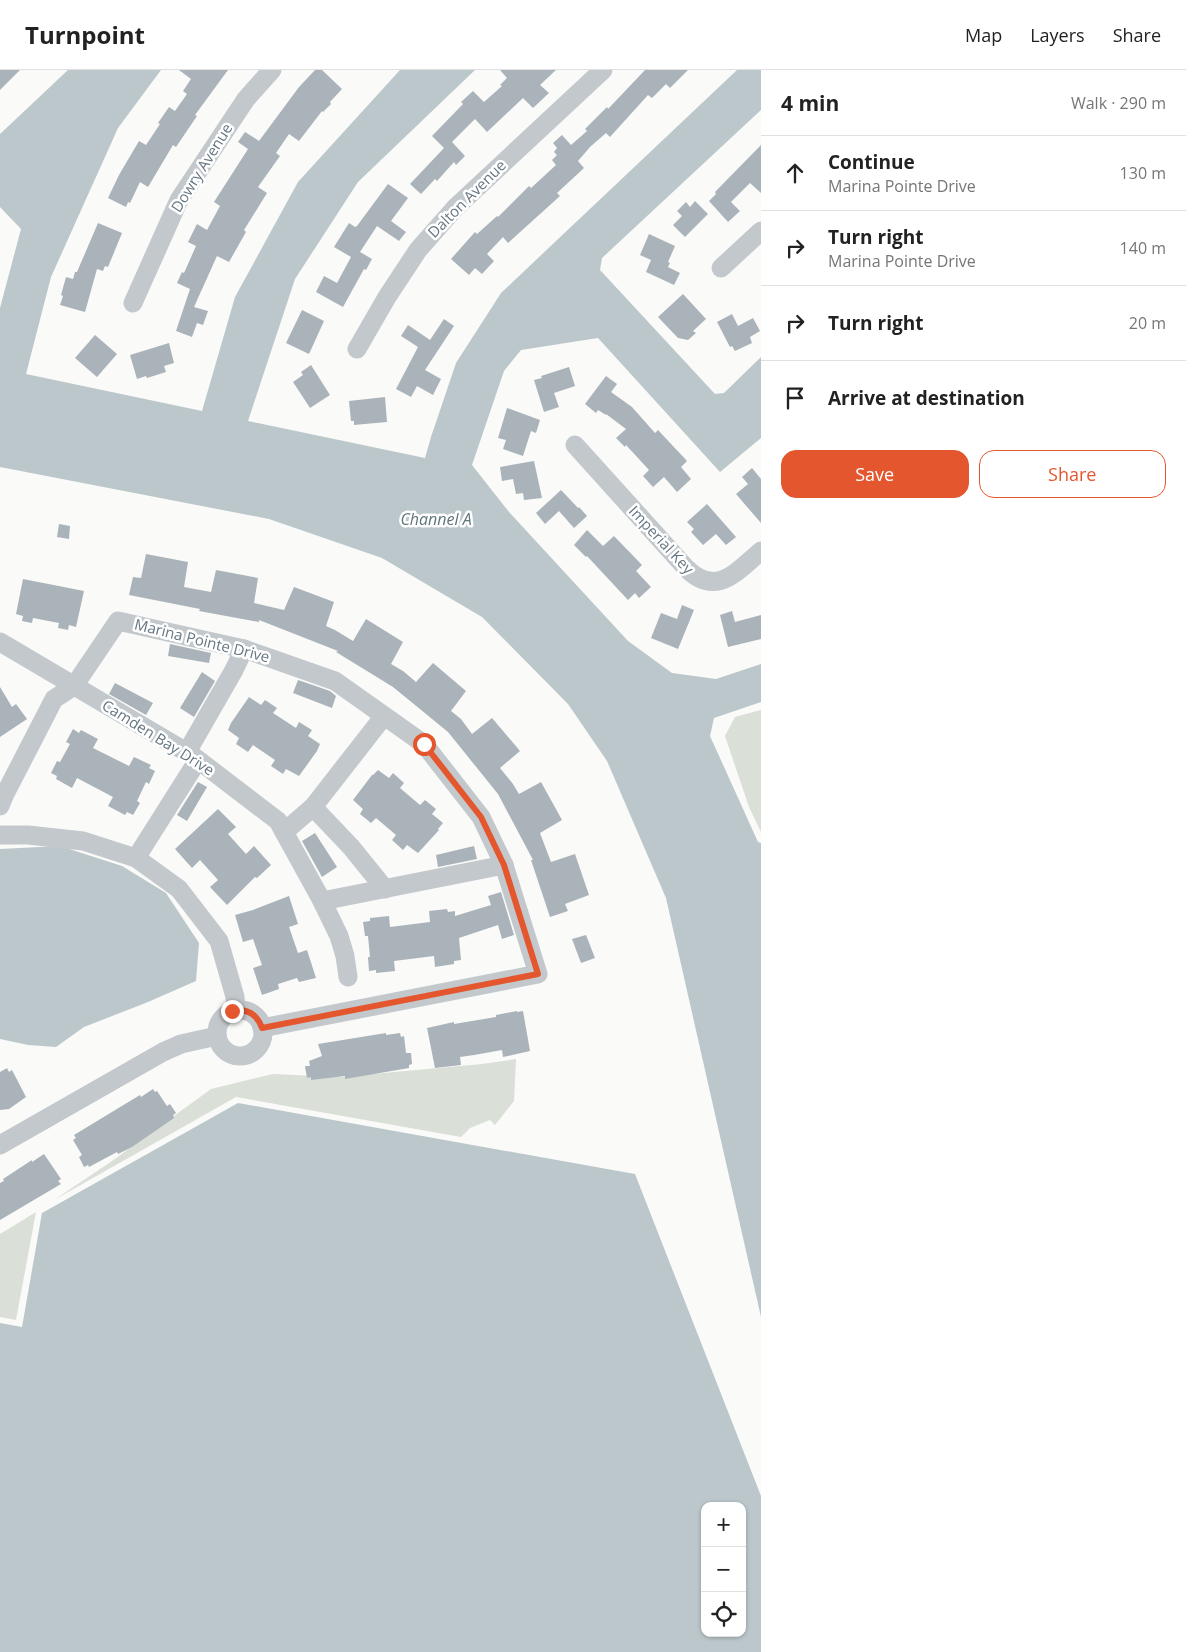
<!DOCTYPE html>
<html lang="en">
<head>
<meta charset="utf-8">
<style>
  :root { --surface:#fff; --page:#f6f6f6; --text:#222; --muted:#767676; --line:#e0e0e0; --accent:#e4572e }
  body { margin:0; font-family:"Open Sans",sans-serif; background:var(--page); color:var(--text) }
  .controls { position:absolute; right:15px; bottom:15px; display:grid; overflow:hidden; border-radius:10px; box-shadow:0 1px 4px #0004 }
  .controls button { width:45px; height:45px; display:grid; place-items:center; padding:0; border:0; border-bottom:1px solid var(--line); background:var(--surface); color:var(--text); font:25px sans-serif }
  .stop { position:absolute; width:15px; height:15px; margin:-11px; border:4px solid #e4572e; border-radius:50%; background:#fff }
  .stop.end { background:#e4572e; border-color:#fff; box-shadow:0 1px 5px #0008 }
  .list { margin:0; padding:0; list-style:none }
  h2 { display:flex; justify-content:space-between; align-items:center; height:65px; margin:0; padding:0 20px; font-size:21px }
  h2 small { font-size:16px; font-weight:400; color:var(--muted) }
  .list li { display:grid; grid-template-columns:32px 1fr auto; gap:15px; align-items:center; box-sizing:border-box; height:75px; padding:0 20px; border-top:1px solid var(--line) }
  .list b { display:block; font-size:19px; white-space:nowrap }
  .list p { margin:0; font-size:16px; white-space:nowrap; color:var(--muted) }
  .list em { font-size:16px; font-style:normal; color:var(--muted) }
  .actions { display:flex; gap:10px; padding:15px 20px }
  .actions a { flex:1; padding:11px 0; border:1px solid var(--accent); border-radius:15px; text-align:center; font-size:18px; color:var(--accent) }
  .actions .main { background:var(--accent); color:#fff }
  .icon { flex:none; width:28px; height:28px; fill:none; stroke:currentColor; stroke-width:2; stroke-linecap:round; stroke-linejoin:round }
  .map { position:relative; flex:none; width:761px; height:1582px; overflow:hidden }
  header { display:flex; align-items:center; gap:30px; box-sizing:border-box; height:70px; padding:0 25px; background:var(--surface); border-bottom:1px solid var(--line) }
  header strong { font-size:24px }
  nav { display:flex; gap:28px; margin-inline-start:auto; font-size:18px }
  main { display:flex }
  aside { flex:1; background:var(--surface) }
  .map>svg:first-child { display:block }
  .green { fill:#dadfd7 }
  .water { fill:#bbc7cb; fill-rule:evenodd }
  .building { fill:#aab3b9 }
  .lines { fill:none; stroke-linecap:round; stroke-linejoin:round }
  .minor { stroke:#c3c8cc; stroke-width:19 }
  .route { stroke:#e4572e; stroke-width:6 }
  .labels { text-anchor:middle; stroke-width:5; stroke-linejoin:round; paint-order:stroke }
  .street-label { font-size:15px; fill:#657683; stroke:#fff }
  .water-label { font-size:16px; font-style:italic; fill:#60757c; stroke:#fff }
</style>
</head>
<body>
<header>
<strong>Turnpoint</strong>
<nav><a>Map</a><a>Layers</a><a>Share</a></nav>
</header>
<main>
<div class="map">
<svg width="761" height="1582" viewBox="0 0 761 1582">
  <rect width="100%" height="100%" fill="#fafaf8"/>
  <g class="green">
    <path d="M761,640V762L749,737L725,666L735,647Z"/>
    <path d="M516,989L514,1031L495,1055L490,1050L470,1058L461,1067L236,1027L54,1130L112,1091L211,1019L273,1004L340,1007L482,994Z"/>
    <path d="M36,1142L16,1250L0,1247V1164Z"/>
  </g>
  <g class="water">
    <path d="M68,0H161L118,58L51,207L26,304L202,341L235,227L298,112L400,0H475L358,112L295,209L248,351L425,388L431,367L456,293L501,223L737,0H761V40L602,188L600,200L715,324L724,323L761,287V368L720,402L598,268L521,280L504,301L472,395L509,442L628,571L672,603L716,609L761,594V632L714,648L710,666L758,772L761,773V1247L666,828L607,691L568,634L482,547L382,488L269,449L0,397V238L21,159L0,137V64Z"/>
    <path d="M60,776L122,796L166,823L199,873L196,911L148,932L84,957L56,977L28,975L0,969V779Z"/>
    <path d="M238,1033L635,1104L761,1426V1582H0V1253L22,1257L42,1143ZM705,1436H742V1563H705Z"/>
  </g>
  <g class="building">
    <path d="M0,0H20L0,20Z"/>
    <path d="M179,0H228L195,45L197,46L176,77L173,75L148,117L140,112L130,133L128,132L126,137L108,128L119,105L139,71L146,75L160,54L158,53L169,37L175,41L187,24L183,21L191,9Z"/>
    <path d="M315,0H322L342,19L330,32L331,34L323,42L322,41L299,71L289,64L276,83L280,86L258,117L267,123L244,160L246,162L229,192L217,186L194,237L208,241L203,255L197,253L192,267L176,261L190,219L177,213L182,202L184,203L196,176L188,172L197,154L207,160L220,136L214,132L248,79L238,72L245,62L259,71L299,17Z"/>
    <path d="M500,0H556L540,15L549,23L533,38L523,28L487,62L475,49L452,72L465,86L456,95L454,92L437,111L435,109L421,124L410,114L444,78L432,66L463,34L461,32L473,21L484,32L502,16L500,15L507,8Z"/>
    <path d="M645,0H688L670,18L666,14L652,28L648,25L610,67L606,63L590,77L578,91L584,98L557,123L560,126L508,173L503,167L487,184L494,191L482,204L475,198L469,205L451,189L475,162L477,164L497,146L498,147L529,116L531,118L556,95L552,90L557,85L554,82L557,78L553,73L562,65L571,75L587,61L585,59L607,37L608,39Z"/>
    <path d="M761,75V123L750,113L731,132L740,141L728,152L709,131L716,124L715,122Z"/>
    <path d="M388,114L408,128L391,151L406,162L399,171L377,156L360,182L372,189L366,200L364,199L343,237L316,222L324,206L337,213L351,187L334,177L349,153L355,157L357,156Z"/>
    <path d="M695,131L708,144L685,167L673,155L682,146L677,141L686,132L690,137Z"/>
    <path d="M98,153L122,163L108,197L105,196L103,201L97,199L85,242L60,235L63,226L61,225L66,207L73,209L75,202H77Z"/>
    <path d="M649,164L675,176L668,192L670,193L668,197L680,203L674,215L646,202L651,190L640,185Z"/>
    <path d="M683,224L706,249L693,261L696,263L688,270L678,268L658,247Z"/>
    <path d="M302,240L324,251L309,284L286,273Z"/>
    <path d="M732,244L738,256L753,248L760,261L750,267L752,273L735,281L732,276L730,277L717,252Z"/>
    <path d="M444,249L454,256L425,300L441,309L433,325L417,316L411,327L396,319L418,277L401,266L408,255L430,270Z"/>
    <path d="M95,265L117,284L97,307L75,288Z"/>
    <path d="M169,273L174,293L164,296L166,302L147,308L146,306L137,309L130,285Z"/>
    <path d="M311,295L330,325L310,338L293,312L303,305L301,302Z"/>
    <path d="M569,297L575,316L554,323L559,337L544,342L534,310L542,308L541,306Z"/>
    <path d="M606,306L617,314L611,322L632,337L655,363L658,360L687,391L681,397L691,409L677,422L664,407L653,417L643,406L649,400L626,375L625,377L616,368L626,359L606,344V345L598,340L596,343L585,334Z"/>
    <path d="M385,327L387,352L354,355V351H351L349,331Z"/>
    <path d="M507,338L540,350L536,363L531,361L523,386L503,379L506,370L498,368Z"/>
    <path d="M534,391L542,428L524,430L523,423L516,424L513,409L502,411L500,397Z"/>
    <path d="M752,398L761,409V453L736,424L748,414L742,407Z"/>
    <path d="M561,420L578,438L579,437L587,446L574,458L559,441L545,454L536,443Z"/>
    <path d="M707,434L736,467L726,475L716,464L703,475L691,462L694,459L687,452Z"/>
    <path d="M59,454L70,456L69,469L57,467Z"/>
    <path d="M587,460L603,476L614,466L642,495L636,501L651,517L639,528L635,523L628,530L587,486L586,487L574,475Z"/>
    <path d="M146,484L188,492L184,517L211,522L216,500L258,508L254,533L284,540L294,517L334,532L326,556L335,560L353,571L366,549L403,572L391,594L403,601L416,612L433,593L466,621L451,641L461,649L472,664L492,648L520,681L500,698L513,714L519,724L541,712L562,750L540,763L551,792L575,784L589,825L565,834L568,841L550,847L531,790H533L498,724L448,662L393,617L336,582L338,581L259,550V552L199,541L200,539L129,525L133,507L141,508Z"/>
    <path d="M23,509L84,521L76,557L69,555L68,560L58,558L59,553L33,548L32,553L22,551L23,546L16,544Z"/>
    <path d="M682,535L694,540L678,579L651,568L661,543L677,549Z"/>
    <path d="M732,541L735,552L761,545V569L728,577L720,545Z"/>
    <path d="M170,574L211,583L209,593L168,586Z"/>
    <path d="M202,602L215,611L194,647L180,638Z"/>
    <path d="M298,610L330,621L336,626L332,638L293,623Z"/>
    <path d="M115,613L153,633L146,645L109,624Z"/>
    <path d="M0,617L12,637L16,634L27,649L0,667Z"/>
    <path d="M249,627L261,635L265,630L277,638L273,643L296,658L299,652L312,660L308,666L320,674L317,681L299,706L286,699L283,704L271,696L275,690L253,675L248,682L236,674L239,668L228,660L231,653Z"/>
    <path d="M73,659L79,663L81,660L98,669L93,678L129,696L134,687L151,695L149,698L155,701L149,714L146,712L137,731L140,733L133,745L127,742L125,745L108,736L113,727L77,708L72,718L56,709L57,706L51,703L57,691L60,692L70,674L66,672Z"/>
    <path d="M378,700L389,708L393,703L404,713L400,718L420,735L425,730L436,739L432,744L443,753L438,759L439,760L418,783L407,775L403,780L392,770L396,765L376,748L371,753L360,744L363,739L353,730L372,705H373Z"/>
    <path d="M198,712L207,717L187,751L177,745Z"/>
    <path d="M218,739L236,757L228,764L246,784L254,776L271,795L257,808L255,807L227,835L210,817L218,810L200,790L192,798L175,779Z"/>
    <path d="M315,763L337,797L322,807L302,771Z"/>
    <path d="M474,776L477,789L438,797L436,785Z"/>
    <path d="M501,822L514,865L502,869L498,855L459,868L461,890L454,891V894L435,897L434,886L394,891L395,901L376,903V900L369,901L368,887H370L368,866H365L363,852L370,851V848L389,846L390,857L430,852L429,841L447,839L448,842L455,841V846L491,835L488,826Z"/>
    <path d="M289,826L298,854L289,857L298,883L307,880L316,908L299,912L297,908L278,914L279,919L262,925L253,898L262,895L253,869L243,872L235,845L253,840Z"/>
    <path d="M586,865L595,888L581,893L572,869Z"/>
    <path d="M517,941V942L523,941L530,981L503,987L502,980L474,985L460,987L461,995L435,998L427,958L454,952V954L496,947V945Z"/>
    <path d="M386,963V965L400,963L401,967L404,966L406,983H411L412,994L409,995V998L345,1009V1006L311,1010V1007L307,1008L305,996H310L309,991L322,986L318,974Z"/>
    <path d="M7,998L9,1002L12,1000L26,1027L9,1039L0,1040V1002Z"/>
    <path d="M153,1019L155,1022L157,1021L167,1036L170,1034L176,1043L173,1045L174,1048L132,1077L118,1084L117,1082L89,1097L88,1095L84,1097L79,1087L82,1085L73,1070L76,1068L74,1065L140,1025L141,1027Z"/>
    <path d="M44,1084L61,1109L58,1111L61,1114L0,1150V1113L4,1111L3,1109L32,1090V1092Z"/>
  </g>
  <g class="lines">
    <g class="minor">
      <path d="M721,198L761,161"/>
      <path d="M133,233L179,130L246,29L272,0"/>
      <path d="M357,279L387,227L418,180L455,138L603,0"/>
      <path d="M575,375L686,498C716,528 736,502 761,481"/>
      <path d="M0,572L193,686L278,751L322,831L339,866L345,886L348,907"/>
      <path d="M187,682L234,600L244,579"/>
      <path d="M0,736L4,726L54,629L74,616L118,551L244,579L335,611L424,674L481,747L504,795L538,904L262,958"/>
      <path d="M313,737L384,646"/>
      <path d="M284,762L313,737L351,777L385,819"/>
      <path d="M0,765H28L83,771L136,788L179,819L219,871L235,927L236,940"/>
      <path d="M136,788L198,690"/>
      <path d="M322,831L504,795"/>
      <circle cx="240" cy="963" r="23"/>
      <path d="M0,1075L163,982L181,974L217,966"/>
    </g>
  </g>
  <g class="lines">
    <path class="route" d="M232,941C247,938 257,944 262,958L538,904L504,795L481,747L424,674"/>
  </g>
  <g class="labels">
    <g class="street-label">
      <text transform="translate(202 98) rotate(-58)" y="5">Dowry Avenue</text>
      <text transform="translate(467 129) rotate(-45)" y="5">Dalton Avenue</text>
      <text transform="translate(661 470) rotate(47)" y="5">Imperial Key</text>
      <text transform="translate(202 571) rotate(14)" y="5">Marina Pointe Drive</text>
      <text transform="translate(158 668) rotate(32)" y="5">Camden Bay Drive</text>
    </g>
    <g class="water-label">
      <text x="436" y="455">Channel A</text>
    </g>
  </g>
</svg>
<div class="controls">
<button>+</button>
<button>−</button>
<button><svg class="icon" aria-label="locate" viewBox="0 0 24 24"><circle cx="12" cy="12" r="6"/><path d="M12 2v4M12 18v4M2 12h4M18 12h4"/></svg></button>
</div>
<div class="stop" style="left:424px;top:674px"></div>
<div class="stop end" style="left:232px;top:941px"></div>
</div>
<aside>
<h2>4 min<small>Walk · 290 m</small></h2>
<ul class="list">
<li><svg class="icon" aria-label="ahead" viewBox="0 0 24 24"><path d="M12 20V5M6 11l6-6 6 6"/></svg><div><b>Continue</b><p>Marina Pointe Drive</p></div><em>130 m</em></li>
<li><svg class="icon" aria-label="right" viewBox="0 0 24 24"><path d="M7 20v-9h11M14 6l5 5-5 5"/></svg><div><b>Turn right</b><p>Marina Pointe Drive</p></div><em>140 m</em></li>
<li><svg class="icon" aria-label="right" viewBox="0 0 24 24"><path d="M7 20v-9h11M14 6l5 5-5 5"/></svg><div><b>Turn right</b></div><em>20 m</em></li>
<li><svg class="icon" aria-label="arrive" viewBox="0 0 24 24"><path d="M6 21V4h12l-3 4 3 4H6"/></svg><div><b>Arrive at destination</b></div></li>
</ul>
<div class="actions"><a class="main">Save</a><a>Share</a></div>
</aside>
</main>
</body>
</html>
